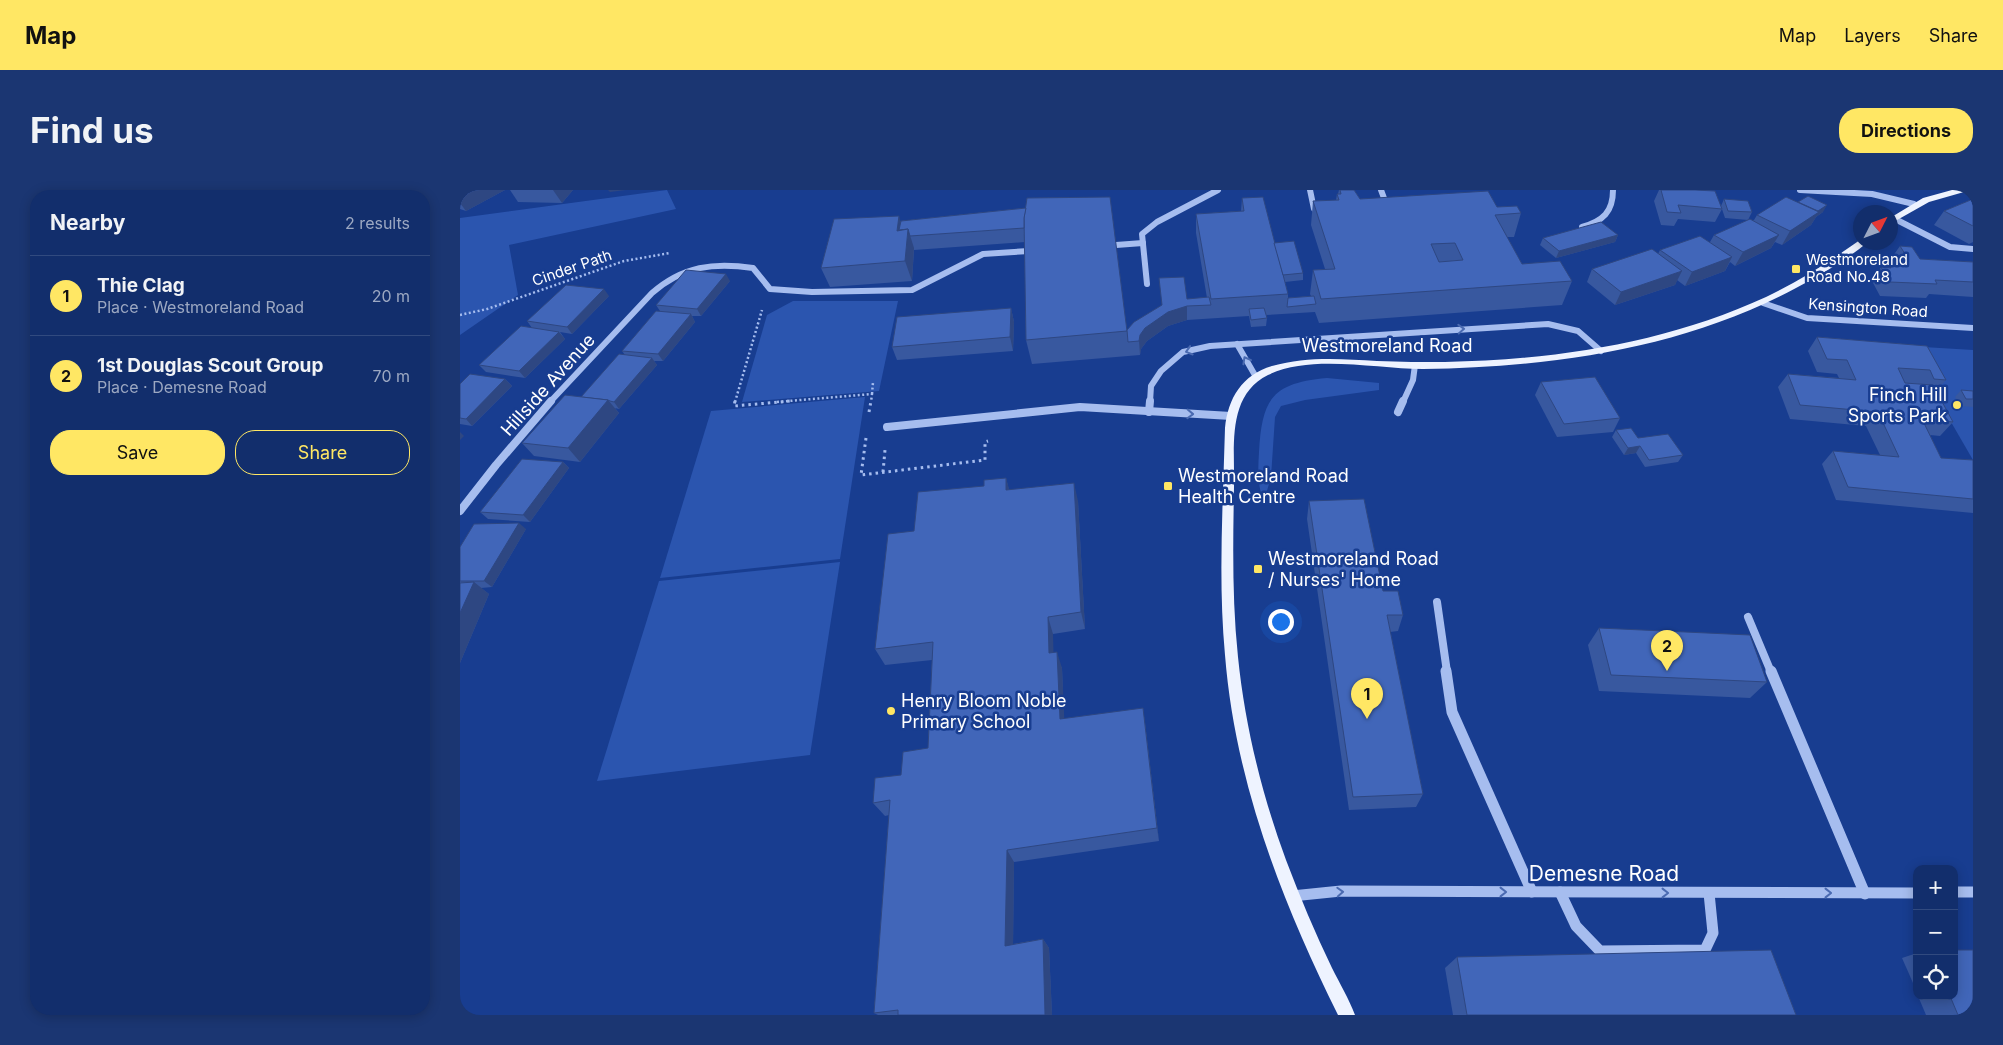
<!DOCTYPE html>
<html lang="en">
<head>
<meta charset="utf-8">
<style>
  :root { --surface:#122e6c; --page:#1b3672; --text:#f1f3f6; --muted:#9ca8c2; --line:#314a7f; --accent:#ffe764 }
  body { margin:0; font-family:Inter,sans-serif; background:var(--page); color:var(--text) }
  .controls { position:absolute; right:15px; bottom:15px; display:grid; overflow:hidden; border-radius:10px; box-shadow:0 2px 12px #0003 }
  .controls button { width:45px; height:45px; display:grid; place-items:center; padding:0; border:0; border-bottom:1px solid var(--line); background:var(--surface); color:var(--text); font:25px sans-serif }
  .compass { position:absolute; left:1393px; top:15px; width:45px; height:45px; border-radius:50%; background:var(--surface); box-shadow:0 2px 12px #0003; rotate:48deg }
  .you { position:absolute; left:820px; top:431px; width:18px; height:18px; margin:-12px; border:4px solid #fff; border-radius:50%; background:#1a73e8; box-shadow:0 0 0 8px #1a73e833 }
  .badge { display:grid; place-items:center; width:32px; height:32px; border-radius:50%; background:var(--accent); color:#111; font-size:16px; font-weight:700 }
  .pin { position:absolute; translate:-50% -41px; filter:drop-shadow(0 1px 2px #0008) }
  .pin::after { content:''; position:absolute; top:26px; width:18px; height:15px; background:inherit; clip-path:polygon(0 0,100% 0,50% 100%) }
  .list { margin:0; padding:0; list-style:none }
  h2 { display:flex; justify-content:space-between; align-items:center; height:65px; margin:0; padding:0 20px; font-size:21px }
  h2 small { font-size:16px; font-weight:400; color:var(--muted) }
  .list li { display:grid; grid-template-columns:32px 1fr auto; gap:15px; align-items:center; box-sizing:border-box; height:80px; padding:0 20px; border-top:1px solid var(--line) }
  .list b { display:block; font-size:19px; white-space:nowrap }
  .list p { margin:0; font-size:16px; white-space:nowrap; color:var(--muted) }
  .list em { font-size:16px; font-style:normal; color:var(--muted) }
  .actions { display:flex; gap:10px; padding:15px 20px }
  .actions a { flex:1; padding:11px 0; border:1px solid var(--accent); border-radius:20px; text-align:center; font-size:18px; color:var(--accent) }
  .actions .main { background:var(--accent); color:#111 }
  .icon { flex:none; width:28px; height:28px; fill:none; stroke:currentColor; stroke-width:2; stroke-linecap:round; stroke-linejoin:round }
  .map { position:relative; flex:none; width:1513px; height:825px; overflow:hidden; border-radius:20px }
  header { display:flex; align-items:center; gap:30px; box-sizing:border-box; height:70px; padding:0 25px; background:var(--accent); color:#111 }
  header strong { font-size:24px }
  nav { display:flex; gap:28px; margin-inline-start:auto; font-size:18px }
  .intro { display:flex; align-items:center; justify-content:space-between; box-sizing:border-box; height:120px; padding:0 30px }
  h1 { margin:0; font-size:35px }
  .button { padding:12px 22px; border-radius:20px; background:var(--accent); color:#111; font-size:18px; font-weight:700 }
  main { display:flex; gap:30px; padding:0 30px }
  aside { flex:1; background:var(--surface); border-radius:20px; box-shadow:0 2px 12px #0003 }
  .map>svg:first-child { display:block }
  .green { fill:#2b55af }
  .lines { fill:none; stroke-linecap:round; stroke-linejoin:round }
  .path-far1 { stroke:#a6bdef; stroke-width:2.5; stroke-dasharray:2 2.5; stroke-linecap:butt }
  .path { stroke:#a6bdef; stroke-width:3; stroke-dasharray:2.5 4; stroke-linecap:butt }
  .minor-far2 { stroke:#a6bdef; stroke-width:6 }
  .minor-far1 { stroke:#a6bdef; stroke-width:8 }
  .minor { stroke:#a6bdef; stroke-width:11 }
  .major { fill:#eef3ff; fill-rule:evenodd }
  .wall { fill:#38589f }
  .shaded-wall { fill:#2e4782 }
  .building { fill:#4166b9; stroke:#2e4782; fill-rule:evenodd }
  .oneway { stroke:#4a6ab1 }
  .poi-dot { fill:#ffe764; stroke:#183d90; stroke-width:2 }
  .labels { text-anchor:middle; stroke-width:5; stroke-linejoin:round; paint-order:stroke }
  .far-poi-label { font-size:15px; fill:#fff; stroke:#183d90; text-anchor:start }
  .far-street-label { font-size:15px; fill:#fff; stroke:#183d90 }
  .street-label { font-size:18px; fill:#fff; stroke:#183d90 }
  .poi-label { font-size:18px; fill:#fff; stroke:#183d90; text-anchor:start }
  .near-street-label { font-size:21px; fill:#fff; stroke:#183d90 }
</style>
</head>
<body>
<header>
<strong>Map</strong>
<nav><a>Map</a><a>Layers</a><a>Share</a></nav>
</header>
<div class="intro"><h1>Find us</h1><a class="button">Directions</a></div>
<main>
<aside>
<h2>Nearby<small>2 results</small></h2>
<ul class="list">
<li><span class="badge">1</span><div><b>Thie Clag</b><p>Place · Westmoreland Road</p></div><em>20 m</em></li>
<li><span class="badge">2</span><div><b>1st Douglas Scout Group</b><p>Place · Demesne Road</p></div><em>70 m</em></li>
</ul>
<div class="actions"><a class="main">Save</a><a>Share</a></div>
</aside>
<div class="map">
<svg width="1513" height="825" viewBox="0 0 1513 825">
  <rect width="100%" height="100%" fill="#183d90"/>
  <g class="green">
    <path d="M207,0L216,19L49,55L58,105L0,145V28Z"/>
    <path d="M333,111H438L419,201L282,212L307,125Z"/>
    <path d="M1447,156L1513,160V270Z"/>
    <path d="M867,188L919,193V200L845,210L821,216L815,227L811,287L804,311C797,295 798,280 799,262C802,209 812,193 867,188Z"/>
    <path d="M405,207L380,369L200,388L251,221Z"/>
    <path d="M380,372L350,565L137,591L199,391Z"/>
  </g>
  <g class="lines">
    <g class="path-far1">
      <path d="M0,125L27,119L164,71L210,63"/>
      <path d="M412,204L413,192"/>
      <path d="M275,212L302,120"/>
      <path d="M317,212L412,204L411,212"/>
    </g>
    <g class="path">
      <path d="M275,211L274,216L331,211"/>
      <path d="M409,222L411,211"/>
      <path d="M406,248L401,285L525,270V252L528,251"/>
      <path d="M423,282L425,260"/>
    </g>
    <g class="minor-far2">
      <path d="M850,0L854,19"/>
      <path d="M921,0L928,19"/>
      <path d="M1340,0L1412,4L1454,14"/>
      <path d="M1435,29L1490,57L1513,59"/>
      <path d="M1122,37C1143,31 1153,22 1153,0"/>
      <path d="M656,55L683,53"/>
      <path d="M687,94L682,44L697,32L758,0"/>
      <path d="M1303,113L1347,128L1513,138"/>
      <path d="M777,154L796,187"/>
      <path d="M90,212L192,103C223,76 254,72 293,78L310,99L352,102L452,100L523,64L569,61"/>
      <path d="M690,212L691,196L701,181L723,162L750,156L1088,134L1118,141L1141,161"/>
      <path d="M943,212L953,190L955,175"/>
    </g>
    <g class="minor-far1">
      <path d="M689,222L690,211"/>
      <path d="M938,222L943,211"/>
      <path d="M427,237L620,217L771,226"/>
      <path d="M0,321L36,275L91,211"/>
      <path d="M977,412L987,482"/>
      <path d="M1288,427L1311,482"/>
    </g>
    <g class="minor">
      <path d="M986,481L992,522L1072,702"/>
      <path d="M1311,481L1405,704"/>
      <path d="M1100,702L1116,736L1140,761L1245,760L1253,743L1249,703"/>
      <path d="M1494,702H1513"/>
      <path d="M832,706L881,701L1457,703"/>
    </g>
    <g class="major">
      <path d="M1492,0H1511L1469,12L1430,34V28L1463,8Z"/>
      <path d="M1400,50V52H1408C1386,70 1361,85 1336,98C1221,159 1092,177 963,179C916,179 851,164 808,185C766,206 775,258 774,297C773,353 772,410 778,467C785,536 802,605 826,670C840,707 855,743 872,778C880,794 889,809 895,825H878C822,712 775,592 765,465C758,390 763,314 765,238C768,208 782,185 812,176C847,166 882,169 917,171C940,172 963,172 985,172C1095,170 1206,153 1306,107C1340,91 1370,71 1400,50Z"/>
    </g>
  </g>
  <g class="wall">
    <path d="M0,0H45L6,21L0,19Z"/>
    <path d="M50,0H113L102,13L58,12Z"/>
    <path d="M879,0H894L900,9L1037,17L1061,23L1054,47H1047L1062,74L1112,91L1102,115L859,133L855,122L806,125L807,128L806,136L791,137L789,126L727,130L708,136L687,151L681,159L680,165L572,174L566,150L565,52L454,60L452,91L370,97L361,78L441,31L566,18L667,140L727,109L747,108L736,43V24L781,21L782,8L814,53L843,83V90L825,92L828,104V108L851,106L850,104L853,80L865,79L851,35L853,11L876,10L877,4H878Z"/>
    <path d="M1199,0H1235L1261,16L1264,9L1292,22L1288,30L1265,28L1262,19L1255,32L1218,29L1214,36L1201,35L1194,11Z"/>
    <path d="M1513,9V52L1509,54L1474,35L1484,21Z"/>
    <path d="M1338,12L1363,22L1356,27L1351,35L1322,55L1315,52L1311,58L1275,76L1270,72L1265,81L1225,96L1217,90L1215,95L1155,115L1127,92L1132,79L1198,64L1200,60L1250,52L1254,45L1294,30L1297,25Z"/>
    <path d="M1158,45L1155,52L1096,68L1080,55L1083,48Z"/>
    <path d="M1440,56L1460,69L1513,72V107L1469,104L1466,108L1420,106L1412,91L1421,77H1423L1427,72H1430L1431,71L1430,70Z"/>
    <path d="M270,91L241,126H232L235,132L203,171H194L197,175L159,219L155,218L159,223L120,272L74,266L62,253L121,207L165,165L162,161L200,121L196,115Z"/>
    <path d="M149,106L112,144L100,142L105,149L65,188L26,182L19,175L72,138L67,131Z"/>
    <path d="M551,118L554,132L553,161L437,170L432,157Z"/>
    <path d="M1357,147L1467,156L1486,190L1476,201L1493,232L1480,246L1470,245L1481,268L1513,270V323L1376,310L1362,274L1373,261L1420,265L1406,236L1330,229L1318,197L1328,184L1379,188L1377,184L1357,182L1348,161Z"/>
    <path d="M45,189L52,196L12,236L0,234V194Z"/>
    <path d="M1081,192L1160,228L1153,242L1097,247L1075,205Z"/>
    <path d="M1501,200L1513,201V217L1500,216L1495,207Z"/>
    <path d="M1156,240L1178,248L1223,265L1218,272L1185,277L1176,263L1164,265L1152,247Z"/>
    <path d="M103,272L109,278L70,332L28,329L20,322Z"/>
    <path d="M546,288L549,300L618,311L625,439L593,444V463L602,478L604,528L685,533L699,651L554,672L553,754L583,749L589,758L592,825H418L414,823L429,625L425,626L413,613L468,558L472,470L425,475L415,459L524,296Z"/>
    <path d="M849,311L923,401L943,425L938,441L930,442L963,604L956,617L889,620L847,329Z"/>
    <path d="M66,339L32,397L21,398L29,404L0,473V357Z"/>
    <path d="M1139,438L1307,492L1290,508L1139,501L1128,455Z"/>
    <path d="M1457,763V802L1442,768Z"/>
    <path d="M997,767L1336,825H993L985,778Z"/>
    <path d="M1458,806H1494L1513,825H1466Z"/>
  </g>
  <g class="shaded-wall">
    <path d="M10,0H45L6,21L0,13V5Z"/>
    <path d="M93,0H113L102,13Z"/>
    <path d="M148,0H166L150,2Z"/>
    <path d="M1367,15L1363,22L1356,27L1351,35L1322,55L1330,41Z"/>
    <path d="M439,26L445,45L437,41Z"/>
    <path d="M448,39L454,58L452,91L445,71Z"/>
    <path d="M1158,45L1155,52L1096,68L1099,61Z"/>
    <path d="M1319,45L1311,58L1275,76L1283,62Z"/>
    <path d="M1272,67L1265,81L1225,96L1232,82Z"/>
    <path d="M1222,81L1215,95L1155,115L1161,102Z"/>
    <path d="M266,84L270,91L241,126L237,119Z"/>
    <path d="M144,99L149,106L112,144L107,137Z"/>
    <path d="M727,116V130L708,136L687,151L681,159L680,165L679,151L680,145L685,138L708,122Z"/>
    <path d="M551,118L554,132L553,161L550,147Z"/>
    <path d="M231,124L235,132L203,171L198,164Z"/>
    <path d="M99,142L105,149L65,188L59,181Z"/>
    <path d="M192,168L197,175L159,219L154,212Z"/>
    <path d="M45,189L52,196L12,236L6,229Z"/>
    <path d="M148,210L159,223L120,272L108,258Z"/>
    <path d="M0,242L4,246L0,250Z"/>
    <path d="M1180,256L1176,263L1164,265L1168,258Z"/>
    <path d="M103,272L109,278L70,332L63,325Z"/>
    <path d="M546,288L551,306L546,300Z"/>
    <path d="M614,293L618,311L625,439L621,422Z"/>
    <path d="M59,333L66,339L32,397L24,391Z"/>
    <path d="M14,392L29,404L0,473V423Z"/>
    <path d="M588,427L593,444L594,480L589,463Z"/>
    <path d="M597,462L602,478L605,544L600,529Z"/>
    <path d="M683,518L685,533L699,651L697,638Z"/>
    <path d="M547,660L554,672L553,765L545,756Z"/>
    <path d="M583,749L589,758L592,825H585Z"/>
  </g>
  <g class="building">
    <path d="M0,0H10L0,5Z"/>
    <path d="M880,0H894L900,9L1028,1L1037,17L1057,16L1061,23L1035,25L1062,74L1100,71L1112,91L861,109L853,80L875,79L853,11L879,10L877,4H881ZM995,53L1003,70L979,72L971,54Z"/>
    <path d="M1201,0H1235L1255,1L1262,19L1218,15L1221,23L1207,22Z"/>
    <path d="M1348,6L1367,15L1358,21L1338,12Z"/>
    <path d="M650,7L667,141L566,150L564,28L567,8Z"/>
    <path d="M803,7L828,104L751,109L736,24L784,21L782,8Z"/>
    <path d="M1326,7L1359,22L1330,41L1297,25Z"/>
    <path d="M1264,9L1288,11L1292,22L1268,21Z"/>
    <path d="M1513,9V36L1484,21Z"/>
    <path d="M566,18L564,28V38L450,46L448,39L439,40L441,31Z"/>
    <path d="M439,26L437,41L448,39L445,71L361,78L374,29Z"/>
    <path d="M1290,29L1319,45L1283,62L1254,45Z"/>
    <path d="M1141,32L1158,45L1099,61L1083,48Z"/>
    <path d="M1240,46L1272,67L1232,82L1200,60Z"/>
    <path d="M834,51L843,83L823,85L814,53Z"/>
    <path d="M1440,56L1452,57L1460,69L1513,72V92L1475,90L1477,94L1430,92L1421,77L1431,78L1427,72L1439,73L1435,66L1447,67Z"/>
    <path d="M1192,59L1222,81L1161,102L1132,79Z"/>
    <path d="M226,80L266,84L237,119L196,115Z"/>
    <path d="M724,87L727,109L749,107L751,115L727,116L708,122L685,138L680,145L679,151L668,152L667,140L674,132L702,115L699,88Z"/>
    <path d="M106,95L144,99L107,137L67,131Z"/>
    <path d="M854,106L856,114L827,117L828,108Z"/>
    <path d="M551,118L550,147L432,157L437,127Z"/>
    <path d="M804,118L807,128L791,130L789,119Z"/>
    <path d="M196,121L231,124L198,164L162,161Z"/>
    <path d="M61,136L99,142L59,181L19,175Z"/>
    <path d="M1357,147L1467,156L1486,190L1474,189L1470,180L1438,178L1445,193L1473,195L1493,232L1462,229L1481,268L1513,270V309L1388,297L1373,261L1439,267L1418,222L1340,215L1328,184L1396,190L1387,170L1367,169Z"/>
    <path d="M159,164L192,168L154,212L150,211L148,210L121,207Z"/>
    <path d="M10,184L45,189L6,229L0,228V194Z"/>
    <path d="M1135,187L1160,228L1104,234L1081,192Z"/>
    <path d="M1501,200L1513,201V209H1506Z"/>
    <path d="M105,205L148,210L108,258L62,253Z"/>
    <path d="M1171,238L1178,248L1208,244L1223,265L1189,270L1180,256L1168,258L1156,240Z"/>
    <path d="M62,269L103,272L63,325L20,322Z"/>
    <path d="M546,288V300L614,293L621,422L588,427L589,463L597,462L600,529L683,518L697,638L547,660L545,756L583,749L585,825H438V820L414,823L430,610L413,613L415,588L441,585L443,562L468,558L473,452L415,459L428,344L454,341L458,302L524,296V290Z"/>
    <path d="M904,309L923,401H938L943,425H927L963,604L893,607L849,311Z"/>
    <path d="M59,333L24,391H0V357L14,334Z"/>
    <path d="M14,392L0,423V393Z"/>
    <path d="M1139,438L1290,445L1307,492L1151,485Z"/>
    <path d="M1311,760L1336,825H1007L997,767Z"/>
    <path d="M1494,760H1513V825H1498L1490,806H1494Z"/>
  </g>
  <defs><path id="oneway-chevron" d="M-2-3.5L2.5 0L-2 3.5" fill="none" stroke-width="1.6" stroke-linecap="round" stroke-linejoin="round" transform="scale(1.25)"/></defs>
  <g class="oneway">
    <use href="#oneway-chevron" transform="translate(1001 139) rotate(-3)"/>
    <use href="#oneway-chevron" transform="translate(729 161) rotate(163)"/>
    <use href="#oneway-chevron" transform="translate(786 170) rotate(-119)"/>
    <use href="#oneway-chevron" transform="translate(730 224) rotate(2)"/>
    <use href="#oneway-chevron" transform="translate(880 702) rotate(-3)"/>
    <use href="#oneway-chevron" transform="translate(1043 702)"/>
    <use href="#oneway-chevron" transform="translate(1205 703)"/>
    <use href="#oneway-chevron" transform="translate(1368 703)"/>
  </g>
  <g class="poi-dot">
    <rect x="1331" y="74" width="10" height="10" rx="2.5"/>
    <circle cx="1497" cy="215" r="5"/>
    <rect x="703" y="291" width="10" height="10" rx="2.5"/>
    <rect x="793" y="374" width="10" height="10" rx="2.5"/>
    <circle cx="431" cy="521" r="5"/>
  </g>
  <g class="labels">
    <g class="far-poi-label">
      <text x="1346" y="75">Westmoreland<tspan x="1346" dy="17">Road No.48</tspan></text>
    </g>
    <g class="far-street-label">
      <text transform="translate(112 78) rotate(-19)" y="5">Cinder Path</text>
      <text transform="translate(1408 118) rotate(4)" y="5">Kensington Road</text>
    </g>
    <g class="street-label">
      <text x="927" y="162">Westmoreland Road</text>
      <text transform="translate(88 195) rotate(-48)" y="6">Hillside Avenue</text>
    </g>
    <g class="poi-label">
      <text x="1487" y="211" text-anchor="end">Finch Hill<tspan x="1487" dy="21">Sports Park</tspan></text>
      <text x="718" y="292">Westmoreland Road<tspan x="718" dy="21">Health Centre</tspan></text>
      <text x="808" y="375">Westmoreland Road<tspan x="808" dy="21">/ Nurses' Home</tspan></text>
      <text x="441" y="517">Henry Bloom Noble<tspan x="441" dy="21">Primary School</tspan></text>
    </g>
    <g class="near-street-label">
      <text x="1144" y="691">Demesne Road</text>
    </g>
  </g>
</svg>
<div class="controls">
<button>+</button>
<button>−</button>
<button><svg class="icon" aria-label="locate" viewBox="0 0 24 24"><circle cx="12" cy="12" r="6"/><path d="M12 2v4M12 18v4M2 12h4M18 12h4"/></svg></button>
</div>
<svg class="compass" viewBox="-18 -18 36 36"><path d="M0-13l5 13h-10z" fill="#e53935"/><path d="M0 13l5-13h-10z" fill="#9ca8c2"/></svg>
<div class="you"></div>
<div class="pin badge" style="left:907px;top:529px">1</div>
<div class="pin badge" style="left:1207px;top:481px">2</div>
</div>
</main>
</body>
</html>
